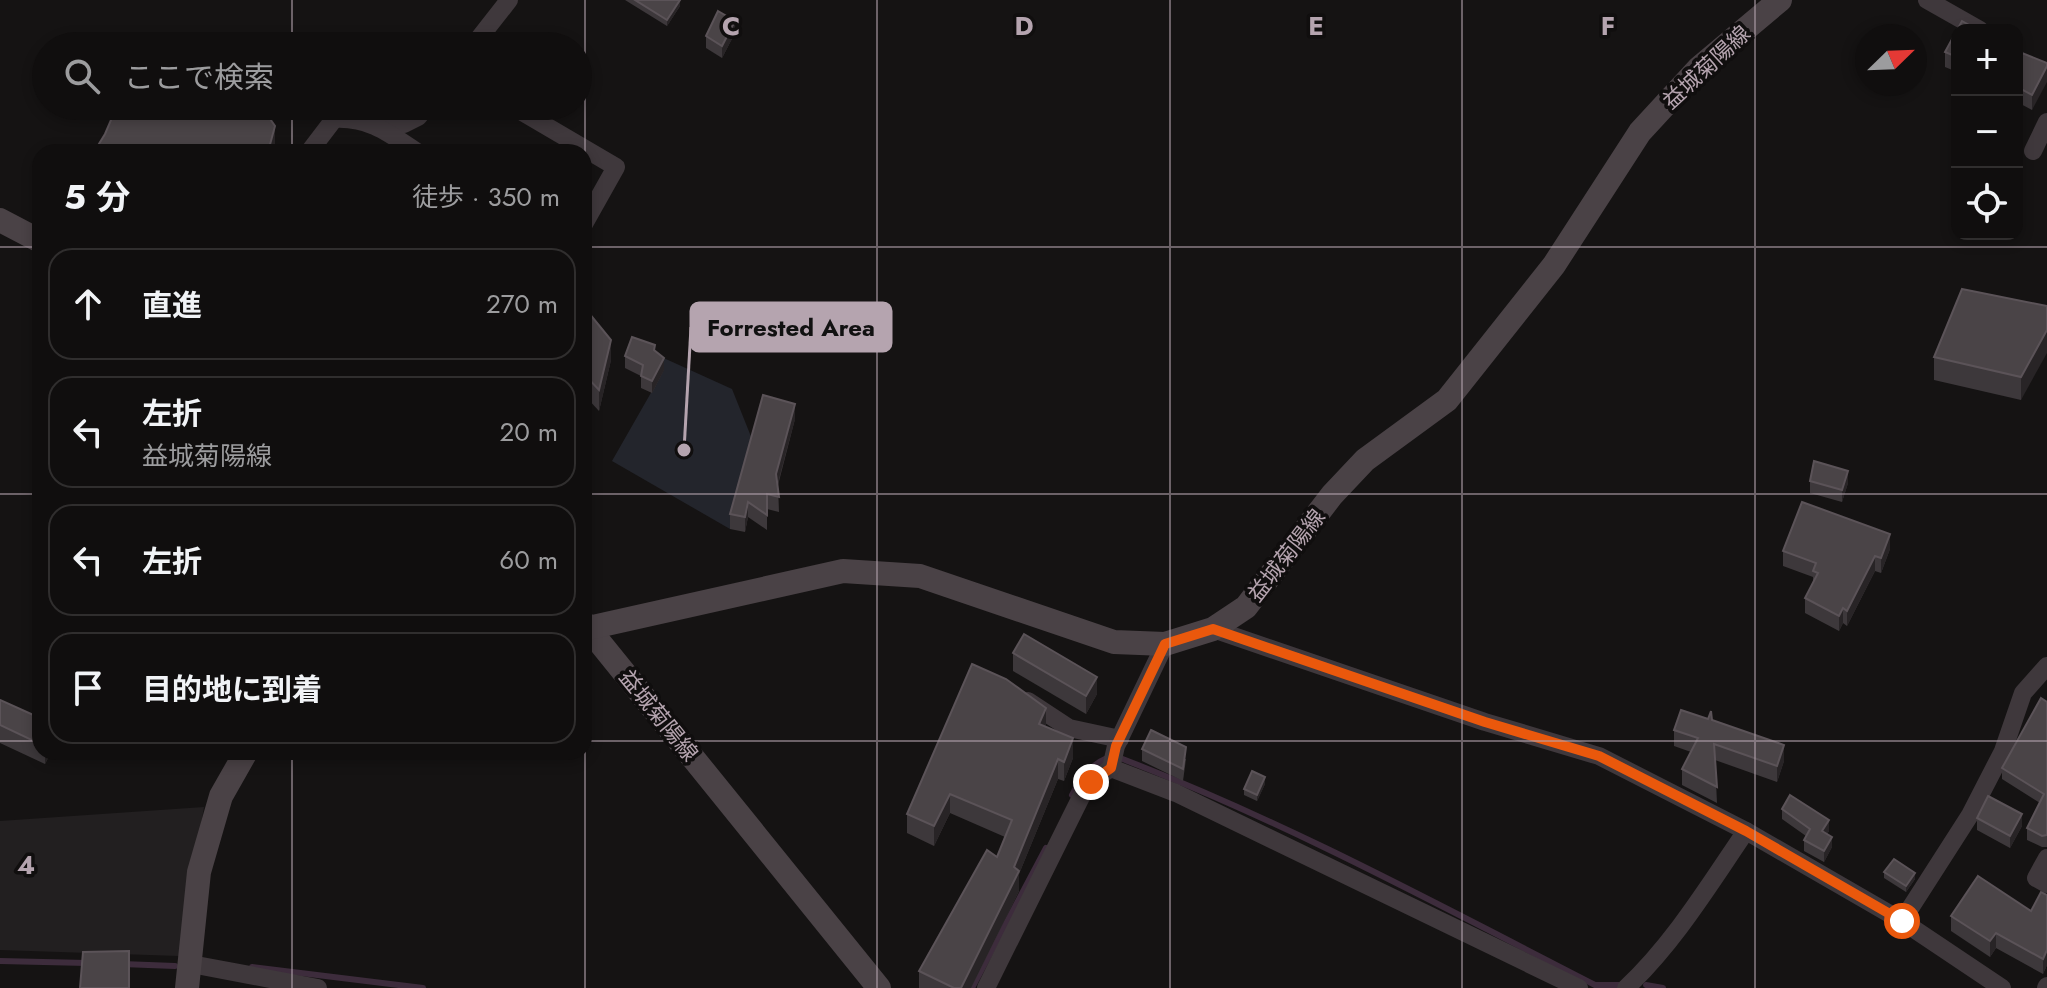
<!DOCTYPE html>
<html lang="ja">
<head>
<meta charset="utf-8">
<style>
  :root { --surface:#100e0e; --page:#191717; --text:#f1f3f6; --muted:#9c9c9e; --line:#302e2e }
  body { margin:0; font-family:Jost,"Noto Sans JP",sans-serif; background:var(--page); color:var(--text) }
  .controls { position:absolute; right:24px; top:24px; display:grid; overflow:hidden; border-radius:16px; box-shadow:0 4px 12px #0003 }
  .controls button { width:72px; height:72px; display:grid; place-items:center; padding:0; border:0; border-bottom:2px solid var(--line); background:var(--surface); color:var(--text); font:40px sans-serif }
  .compass { position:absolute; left:1855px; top:24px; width:72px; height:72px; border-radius:50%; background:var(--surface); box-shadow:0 4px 12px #0003; rotate:67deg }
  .stop { position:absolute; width:24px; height:24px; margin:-18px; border:6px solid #ea580c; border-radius:50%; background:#fff }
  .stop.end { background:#ea580c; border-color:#fff; box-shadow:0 2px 8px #0008 }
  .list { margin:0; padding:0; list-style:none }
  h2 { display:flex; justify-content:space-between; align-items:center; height:104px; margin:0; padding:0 32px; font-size:34px }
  h2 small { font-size:26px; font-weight:400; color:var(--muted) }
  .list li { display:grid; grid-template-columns:52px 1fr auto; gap:24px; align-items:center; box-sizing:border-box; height:112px; margin:0 16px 16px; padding:0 16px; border:2px solid var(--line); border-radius:24px }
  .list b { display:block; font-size:30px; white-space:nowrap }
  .list p { margin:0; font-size:26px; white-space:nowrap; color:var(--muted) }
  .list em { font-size:26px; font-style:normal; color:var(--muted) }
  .icon { flex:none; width:44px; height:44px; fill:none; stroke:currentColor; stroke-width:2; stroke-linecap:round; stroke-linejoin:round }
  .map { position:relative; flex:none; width:2047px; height:988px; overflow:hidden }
  .search { position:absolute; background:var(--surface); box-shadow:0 4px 12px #0003; left:32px; top:32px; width:560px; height:88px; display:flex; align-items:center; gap:20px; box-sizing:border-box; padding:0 28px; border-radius:44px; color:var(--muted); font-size:30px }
  .panel { position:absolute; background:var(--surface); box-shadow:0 4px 12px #0003; left:32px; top:144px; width:560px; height:616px; border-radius:24px }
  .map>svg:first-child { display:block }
  .built { fill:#221f20 }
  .green { fill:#23252c }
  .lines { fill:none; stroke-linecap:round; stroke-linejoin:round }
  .stream { stroke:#3d2c3c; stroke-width:6 }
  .street { stroke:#3f383c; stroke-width:18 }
  .secondary { stroke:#4a4246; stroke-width:24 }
  .wall { fill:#3d383b }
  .shaded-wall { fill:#282426 }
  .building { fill:#4a4447; stroke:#5b5358; stroke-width:2 }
  .route { stroke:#ea580c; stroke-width:10 }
  .grid { fill:none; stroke:#b5a4af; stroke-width:2; stroke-opacity:0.55 }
  .labels { text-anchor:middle; stroke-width:7; stroke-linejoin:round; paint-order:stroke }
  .street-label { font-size:22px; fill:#b5a4af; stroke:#100e0e }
  .grid-label { font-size:26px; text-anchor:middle; font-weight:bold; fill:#b5a4af; stroke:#100e0e; stroke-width:7; stroke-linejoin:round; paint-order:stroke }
  .leader { fill:none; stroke:#b5a4af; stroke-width:3 }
  .callout-dot { fill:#b5a4af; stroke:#100e0e; stroke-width:3 }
  .callout { fill:#b5a4af; stroke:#b5a4af; stroke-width:3 }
  .callout-label { font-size:24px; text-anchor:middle; font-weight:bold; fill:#111 }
</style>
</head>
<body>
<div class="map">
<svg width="2047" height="988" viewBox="0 0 2047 988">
  <rect width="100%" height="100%" fill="#151313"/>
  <path class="built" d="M204,807L179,956L0,950V821Z"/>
  <path class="green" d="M657,355L732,389L752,439L730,529L612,461L664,370Z"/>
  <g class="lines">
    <g class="stream">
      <path d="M1120,758C1284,821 1439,905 1595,985H1619"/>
      <path d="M1072,795C1080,779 1090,765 1107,758"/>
      <path d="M0,961L87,963"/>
      <path d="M122,964L175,966"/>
      <path d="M252,967L423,988"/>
      <path d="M1646,985L1663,988"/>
      <path d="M972,988L1046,848"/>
    </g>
    <g class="street">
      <path d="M1927,0L1980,30"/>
      <path d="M473,46L509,0"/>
      <path d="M512,106L616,167L584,224"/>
      <path d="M366,110L404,124L418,117L427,106"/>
      <path d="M334,119C369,117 389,133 417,152"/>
      <path d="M2033,151L2047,122"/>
      <path d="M309,152L341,110"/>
      <path d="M1213,629L1485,722L1599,756L1746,831L1902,921L2002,988"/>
      <path d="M1028,701L1069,728L1120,739"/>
      <path d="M1111,768L1176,793L1579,988"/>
      <path d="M2047,858L2036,878L2047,884"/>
      <path d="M1902,921L1970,815L2003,751L2023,693L2047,666"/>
      <path d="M191,964L318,988"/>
      <path d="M986,988L1081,797L1091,782L1111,768L1116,746L1165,644"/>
      <path d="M1626,988C1674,943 1709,885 1746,831"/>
      <path d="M2046,988L2047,986"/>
    </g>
    <g class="secondary">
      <path d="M0,220L40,241"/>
      <path d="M584,623L879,988"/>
      <path d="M584,629L843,571L920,576L1114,642L1165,644L1213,629L1246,607L1332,495L1365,460L1447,400L1554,265L1640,132L1699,68L1780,0"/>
      <path d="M187,988L199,872L221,796L246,752"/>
    </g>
  </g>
  <g class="wall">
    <path d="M625,0H680V6L667,26Z"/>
    <path d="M1957,30V72L1945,67V52Z"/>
    <path d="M735,33L722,58L706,48V36Z"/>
    <path d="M2017,51L2047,63L2032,110L2017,102Z"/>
    <path d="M2047,306L2021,400L1934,380V357Z"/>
    <path d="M584,307L611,360L599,411L587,398Z"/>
    <path d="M655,350L664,370L652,393L641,388V376L625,368V356Z"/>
    <path d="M795,419L778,485L779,512L767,509V530L748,517L745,532L730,529V514Z"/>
    <path d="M1810,481L1848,483L1842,502L1810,493Z"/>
    <path d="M1890,549L1881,573L1875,571L1847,626L1843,623L1839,631L1805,613V598L1813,583V577L1783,566V551Z"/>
    <path d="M1013,653L1097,694L1086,714L1013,671Z"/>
    <path d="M0,700L40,718V752H51L45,764L0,743Z"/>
    <path d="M2047,702V847H2042L2027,840V828L2040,803L2002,779V768Z"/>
    <path d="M1046,727L1073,758L1064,781L1058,779L1019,874V891L971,988H919V971L997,857L1005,837L950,813L934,846L907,833V814Z"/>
    <path d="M1674,730L1784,761L1777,782L1715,760L1717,803L1682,785V769L1691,752L1674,746Z"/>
    <path d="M1142,749L1186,759L1183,781L1142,761Z"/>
    <path d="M1265,784L1257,801L1244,795V789Z"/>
    <path d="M1782,809L1829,831L1827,834L1832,847L1824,862L1804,851V840L1806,836L1782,819Z"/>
    <path d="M1977,818L2022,826L2010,848L1977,830Z"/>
    <path d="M1884,872L1915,879L1906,892L1884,878Z"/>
    <path d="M2047,895V965L2043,974L1996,948L1990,957L1951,931V916L2031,911Z"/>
  </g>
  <g class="shaded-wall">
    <path d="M680,0V6L667,26V20Z"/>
    <path d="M735,21V33L722,58V46Z"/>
    <path d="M2047,66V82L2032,110V95Z"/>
    <path d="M275,126V145L273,152H268Z"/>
    <path d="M2047,330V353L2021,400V377Z"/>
    <path d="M611,340V360L599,411V390Z"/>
    <path d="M664,358V370L652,393V381Z"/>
    <path d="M587,377V398L584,401V381Z"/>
    <path d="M795,404V419L776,490V474Z"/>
    <path d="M1848,471V483L1842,502V490Z"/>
    <path d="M748,502V517L745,532V517Z"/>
    <path d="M1890,534V549L1881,573V558Z"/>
    <path d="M1875,556V571L1847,626V611Z"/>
    <path d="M1843,608V623L1839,631V616Z"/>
    <path d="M1097,677V694L1086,714V696Z"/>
    <path d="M1046,708V727L1039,724Z"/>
    <path d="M1073,738V758L1064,781V762Z"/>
    <path d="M1784,745V761L1777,782V766Z"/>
    <path d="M45,752H51L45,764Z"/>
    <path d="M1058,759V779L1019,874V891L971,988H961Z"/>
    <path d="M1265,777V784L1257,801V795Z"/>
    <path d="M950,794V813L934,846V826Z"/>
    <path d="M2022,814V826L2010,848V836Z"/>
    <path d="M1829,820V831L1822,842V831Z"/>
    <path d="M1832,837V847L1824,862V851Z"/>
    <path d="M1915,873V879L1906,892V886Z"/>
    <path d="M1996,933V948L1990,957V941Z"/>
    <path d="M2047,950V965L2043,974V959Z"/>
  </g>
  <g class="building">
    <path d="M635,0H680L667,20Z"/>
    <path d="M718,11L735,21L722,46L706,36Z"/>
    <path d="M1962,21L1978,30H1957Z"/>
    <path d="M1957,30V57L1945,52Z"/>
    <path d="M2017,51L2047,63V66L2032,95L2017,87Z"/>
    <path d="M117,106H261L275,126L268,152H94L105,134Z"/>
    <path d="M1962,289L2047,306V330L2021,377L1934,357Z"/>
    <path d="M584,307L611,340L599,390L587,377L584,381Z"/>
    <path d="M632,337L655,345L654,350L664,358L652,381L641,376L643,365L625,356Z"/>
    <path d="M763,395L795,404L776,474L779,497L767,494V515L748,502L745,517L730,514Z"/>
    <path d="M1814,461L1848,471L1842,490L1810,481Z"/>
    <path d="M1802,502L1890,534L1881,558L1875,556L1847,611L1843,608L1839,616L1805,598L1818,573L1813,571L1816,563L1783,551Z"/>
    <path d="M1024,634L1097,677L1086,696L1013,653Z"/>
    <path d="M972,664L1006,679L1046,708L1039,724L1073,738L1064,762L1058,759L1014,867L1019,871L961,988H954L919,971L987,850L997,857L1012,820L950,794L934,826L907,814Z"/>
    <path d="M2041,698L2047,702V835L2042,836L2027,828L2044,794L2002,768Z"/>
    <path d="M0,700L40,718V744L0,725Z"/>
    <path d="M1681,710L1708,719L1711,711L1712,720L1784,745L1777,766L1714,744L1717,787L1682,769L1698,738L1674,730Z"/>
    <path d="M1151,730L1186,747L1183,769L1142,749Z"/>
    <path d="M1252,771L1265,777L1257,795L1244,789Z"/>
    <path d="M1790,795L1829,820L1822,831L1832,837L1824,851L1804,840L1810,829L1782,809Z"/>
    <path d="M1988,796L2022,814L2010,836L1977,818Z"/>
    <path d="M1894,859L1915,873L1906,886L1884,872Z"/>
    <path d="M1978,876L2031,911L2041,892L2047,895V950L2043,959L1996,933L1990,941L1951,916Z"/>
    <path d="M129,951V988H80L83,952Z"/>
  </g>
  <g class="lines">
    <path class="route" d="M1091,782L1111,768L1116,746L1165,644L1213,629L1485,722L1599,756L1746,831L1902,921"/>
  </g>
  <path class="grid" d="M292,0V46M585,0V988M877,0V988M1170,0V988M1462,0V988M1755,0V988M292,106V152M0,247H40M584,247H2047M0,494H40M584,494H2047M0,741H40M584,741H2047M292,752V988"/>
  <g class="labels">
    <g class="street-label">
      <text transform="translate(1706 67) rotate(-43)" y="8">益城菊陽線</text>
      <text transform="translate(1286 555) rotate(-52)" y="8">益城菊陽線</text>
      <text transform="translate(659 715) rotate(51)" y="8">益城菊陽線</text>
    </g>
  </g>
  <g class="grid-label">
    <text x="731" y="35">C</text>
    <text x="1024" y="35">D</text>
    <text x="1316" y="35">E</text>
    <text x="1608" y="35">F</text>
    <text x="26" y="874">4</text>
  </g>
  <path class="leader" d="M684 450L691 327"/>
  <circle class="callout-dot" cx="684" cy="450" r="8"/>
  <rect class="callout" x="691" y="303" width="200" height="48" rx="8"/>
  <g class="callout-label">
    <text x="791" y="336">Forrested Area</text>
  </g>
</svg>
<div class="controls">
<button>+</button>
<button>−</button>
<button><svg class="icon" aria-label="locate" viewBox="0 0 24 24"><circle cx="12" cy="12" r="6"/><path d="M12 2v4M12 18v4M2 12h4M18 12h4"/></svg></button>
</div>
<svg class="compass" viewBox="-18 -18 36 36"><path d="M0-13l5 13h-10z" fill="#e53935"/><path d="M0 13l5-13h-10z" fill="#9c9c9e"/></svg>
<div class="stop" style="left:1902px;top:921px"></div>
<div class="stop end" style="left:1091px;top:782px"></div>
<div class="search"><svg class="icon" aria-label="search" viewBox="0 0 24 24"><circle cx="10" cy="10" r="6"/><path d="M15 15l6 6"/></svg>ここで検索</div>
<section class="panel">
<h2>5 分<small>徒歩 · 350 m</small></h2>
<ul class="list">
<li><svg class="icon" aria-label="ahead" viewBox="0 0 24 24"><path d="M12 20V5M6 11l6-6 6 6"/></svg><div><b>直進</b></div><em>270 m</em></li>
<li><svg class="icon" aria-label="left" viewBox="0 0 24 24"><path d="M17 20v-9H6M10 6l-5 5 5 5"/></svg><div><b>左折</b><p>益城菊陽線</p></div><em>20 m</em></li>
<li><svg class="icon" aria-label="left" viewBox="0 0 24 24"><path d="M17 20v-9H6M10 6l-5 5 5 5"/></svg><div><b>左折</b></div><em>60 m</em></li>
<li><svg class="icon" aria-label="arrive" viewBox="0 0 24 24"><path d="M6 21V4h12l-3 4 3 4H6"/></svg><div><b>目的地に到着</b></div></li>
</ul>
</section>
</div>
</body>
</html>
